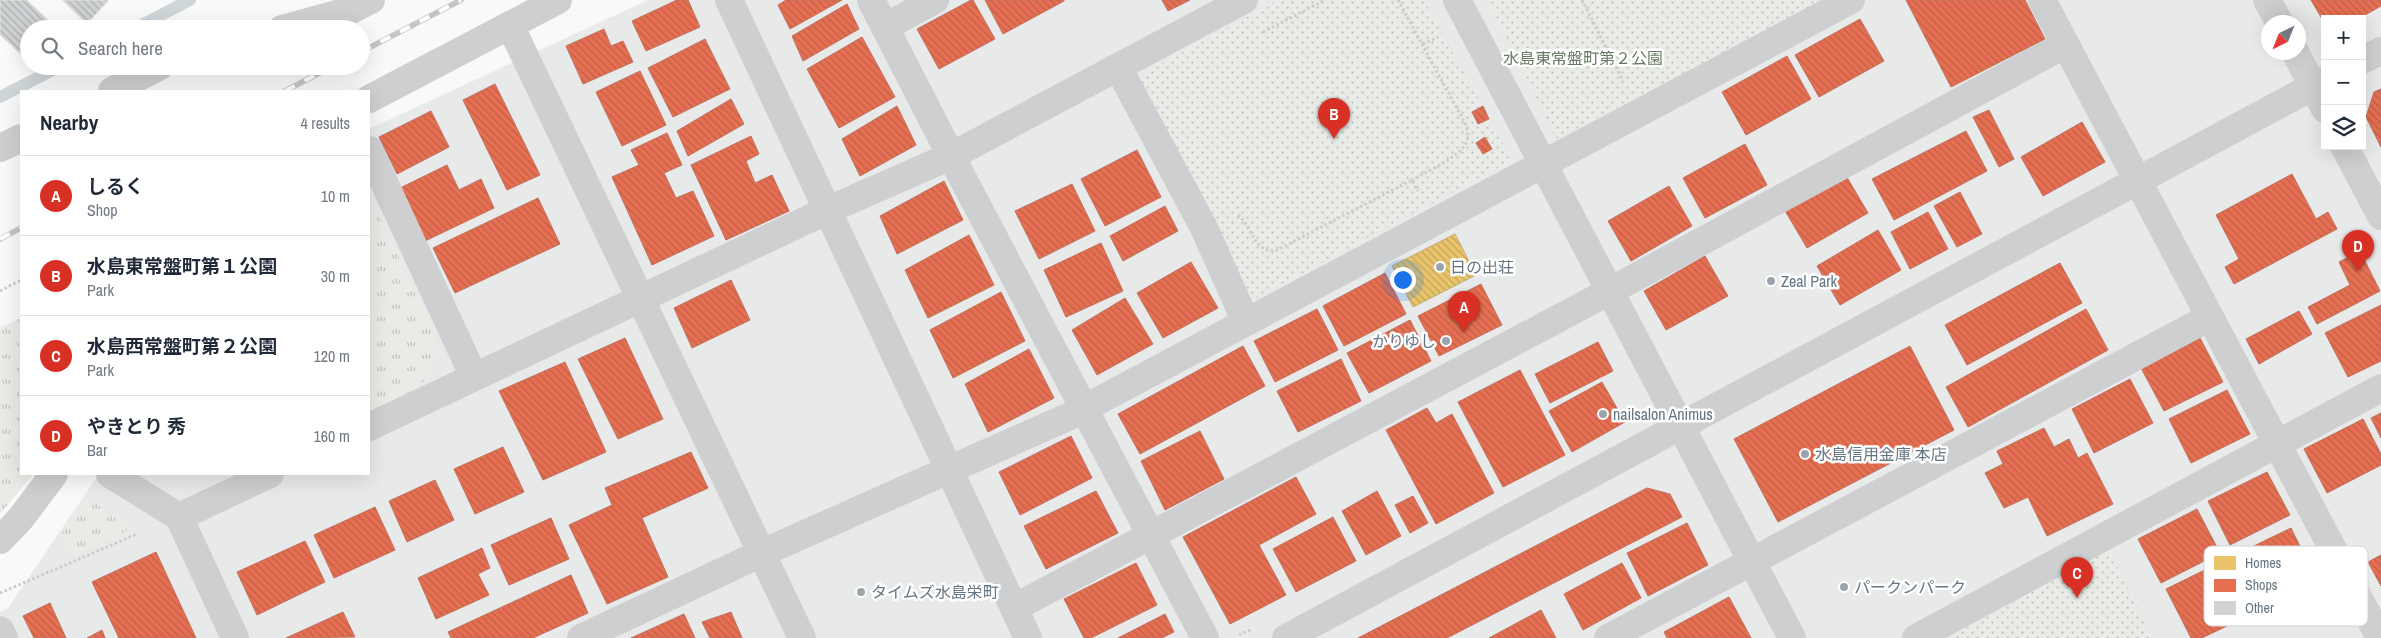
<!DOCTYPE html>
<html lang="en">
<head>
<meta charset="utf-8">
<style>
  :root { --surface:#fff; --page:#f6f6f7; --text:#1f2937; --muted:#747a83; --line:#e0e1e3; --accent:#d93025 }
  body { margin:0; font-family:"Archivo Narrow","Noto Sans JP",sans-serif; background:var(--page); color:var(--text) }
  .controls { position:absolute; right:15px; top:15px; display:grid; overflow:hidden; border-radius:0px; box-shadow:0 5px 20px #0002 }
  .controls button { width:45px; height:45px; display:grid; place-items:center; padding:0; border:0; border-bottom:1px solid var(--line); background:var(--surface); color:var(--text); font:25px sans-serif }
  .compass { position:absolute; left:2261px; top:15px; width:45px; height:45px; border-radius:50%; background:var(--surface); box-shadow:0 5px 20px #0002; rotate:223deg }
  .you { position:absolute; left:1402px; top:279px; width:18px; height:18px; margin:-12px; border:4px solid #fff; border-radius:50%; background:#1a73e8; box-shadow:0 0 0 8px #1a73e833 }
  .badge { display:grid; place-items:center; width:32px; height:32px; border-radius:50%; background:var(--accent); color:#fff; font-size:16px; font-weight:700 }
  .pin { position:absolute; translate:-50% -41px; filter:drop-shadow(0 1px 2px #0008) }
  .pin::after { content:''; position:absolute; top:26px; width:18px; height:15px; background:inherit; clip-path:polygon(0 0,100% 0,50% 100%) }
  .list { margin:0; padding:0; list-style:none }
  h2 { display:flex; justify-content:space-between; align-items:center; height:65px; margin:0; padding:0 20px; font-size:21px }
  h2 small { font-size:16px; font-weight:400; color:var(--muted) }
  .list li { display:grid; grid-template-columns:32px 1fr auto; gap:15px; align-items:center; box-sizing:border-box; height:80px; padding:0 20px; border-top:1px solid var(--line) }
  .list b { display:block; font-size:19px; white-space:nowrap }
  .list p { margin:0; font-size:16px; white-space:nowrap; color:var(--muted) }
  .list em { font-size:16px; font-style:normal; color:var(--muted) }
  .icon { flex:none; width:28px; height:28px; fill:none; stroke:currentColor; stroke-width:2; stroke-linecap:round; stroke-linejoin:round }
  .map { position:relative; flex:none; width:2381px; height:638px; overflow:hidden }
  .search { position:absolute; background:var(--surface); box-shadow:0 5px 20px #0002; left:20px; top:20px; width:350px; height:55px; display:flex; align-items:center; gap:12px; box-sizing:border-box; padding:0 18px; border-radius:28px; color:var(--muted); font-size:19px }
  .panel { position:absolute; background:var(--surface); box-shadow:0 5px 20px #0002; left:20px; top:90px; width:350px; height:385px; border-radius:0px }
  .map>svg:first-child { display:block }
  .built { fill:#e8e9e9; fill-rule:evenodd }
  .grass { fill:url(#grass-tufts) }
  .park { fill:url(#park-dots) }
  .homes { fill:url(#homes-back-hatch); stroke:#c1ad72 }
  .shops { fill:url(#shops-back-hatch); stroke:#c07160 }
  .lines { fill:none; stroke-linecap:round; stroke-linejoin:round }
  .stream { stroke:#ced6d9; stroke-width:12 }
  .building { fill:url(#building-back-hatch); stroke:#e8e8e8 }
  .path { stroke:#cbcccd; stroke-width:3; stroke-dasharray:2.5 2.5; stroke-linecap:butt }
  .minor { stroke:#cecfd0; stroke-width:28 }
  .tertiary { stroke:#cecfd0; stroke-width:28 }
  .rail-casing { stroke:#c3c5c6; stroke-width:5.5 }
  .rail { stroke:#fff; stroke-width:4; stroke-dasharray:11; stroke-linecap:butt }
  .poi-dot { fill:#99a4ac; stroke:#fff; stroke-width:2 }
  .labels { text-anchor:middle; stroke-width:5; stroke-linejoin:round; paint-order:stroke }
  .park-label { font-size:16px; fill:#687a64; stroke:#fff }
  .poi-label { font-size:16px; fill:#657683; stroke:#fff; text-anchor:start }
  .key { fill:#fff; stroke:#d1d6da; stroke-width:1 }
  .key-label { font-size:14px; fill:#657683 }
</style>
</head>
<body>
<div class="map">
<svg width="2381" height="638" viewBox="0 0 2381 638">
  <defs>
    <pattern id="grass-tufts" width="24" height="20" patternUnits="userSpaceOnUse" patternTransform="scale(1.25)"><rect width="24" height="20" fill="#e8ebe6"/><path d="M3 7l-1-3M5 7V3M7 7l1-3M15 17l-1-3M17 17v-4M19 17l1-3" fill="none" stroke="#c0c3c0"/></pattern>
    <pattern id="park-dots" width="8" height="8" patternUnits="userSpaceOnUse" patternTransform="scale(1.25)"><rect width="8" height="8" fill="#e8ebe6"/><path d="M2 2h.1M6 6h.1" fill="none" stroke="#c0c3c0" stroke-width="1.8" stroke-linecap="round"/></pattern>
    <pattern id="homes-back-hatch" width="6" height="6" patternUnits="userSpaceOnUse" patternTransform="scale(1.25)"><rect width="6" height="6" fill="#e9c46a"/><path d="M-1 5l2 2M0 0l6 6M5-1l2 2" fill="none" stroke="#c0a45d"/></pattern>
    <pattern id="shops-back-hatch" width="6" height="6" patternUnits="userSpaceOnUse" patternTransform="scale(1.25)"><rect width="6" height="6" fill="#e76f51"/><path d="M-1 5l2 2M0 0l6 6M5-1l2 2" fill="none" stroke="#bf6049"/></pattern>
    <pattern id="building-back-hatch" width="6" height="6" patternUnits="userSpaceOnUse" patternTransform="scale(1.25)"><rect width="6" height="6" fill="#d0d2d3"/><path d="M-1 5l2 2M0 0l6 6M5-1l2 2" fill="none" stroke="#acafb1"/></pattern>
  </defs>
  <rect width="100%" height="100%" fill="#f9f9f9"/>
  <path class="built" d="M648,0H2381V638H0V612L8,608L99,474H369V129ZM2325,19H2362V146H2325ZM2268,22H2298V52H2268Z"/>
  <g class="grass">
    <path d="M369,194L438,341L432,370L416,392L369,412Z"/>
    <path d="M21,318V474H33L0,514V328Z"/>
    <path d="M87,498L132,528L74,556L62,534Z"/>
  </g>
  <g class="park">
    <path d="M1278,0H1424L1512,160L1253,300L1135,78Z"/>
    <path d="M1488,0H1816L1818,4L1556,139Z"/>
    <path d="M2109,550L2152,638H1948Z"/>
  </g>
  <path class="homes" d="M1455,234L1476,275L1413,307L1392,266Z"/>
  <g class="shops">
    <path d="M677,0H688L700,27L646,51L632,21Z"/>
    <path d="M786,0H842L790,29L778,5Z"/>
    <path d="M971,0H973L995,39L939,69L917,29Z"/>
    <path d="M985,0H1064V1L1003,34Z"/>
    <path d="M1162,0H1190L1168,11Z"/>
    <path d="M1906,0H2025L2045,39L1951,87Z"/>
    <path d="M2311,0H2381V6L2358,19H2325V24Z"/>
    <path d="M847,4L859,29L803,61L792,36Z"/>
    <path d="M1860,19L1884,61L1819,97L1795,55Z"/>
    <path d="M604,29L611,46L623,41L633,62L583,84L566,46Z"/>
    <path d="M862,37L895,97L839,128L807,69Z"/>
    <path d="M705,39L730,89L673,117L648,68Z"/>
    <path d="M1787,56L1811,99L1746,135L1722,92Z"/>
    <path d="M640,71L666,125L622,146L596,92Z"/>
    <path d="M495,84L540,175L507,190L463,100Z"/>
    <path d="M2381,89V147L2366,117L2374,92Z"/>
    <path d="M731,99L744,124L688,156L677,131Z"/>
    <path d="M897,106L916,145L860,176L842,139Z"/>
    <path d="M1483,106L1489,119L1478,124L1472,112Z"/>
    <path d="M1989,110L2014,159L1999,167L1973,117Z"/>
    <path d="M431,111L449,147L397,174L379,137Z"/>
    <path d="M2082,122L2105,162L2043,196L2021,157Z"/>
    <path d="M1966,131L1987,171L1894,220L1872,179Z"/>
    <path d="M667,133L682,165L664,173L676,198L693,191L714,236L652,265L612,177L639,165L631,150Z"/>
    <path d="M751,136L759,154L746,161L755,183L772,175L789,211L726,240L691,165Z"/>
    <path d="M1485,137L1492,149L1483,154L1476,143Z"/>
    <path d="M1745,144L1767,185L1705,218L1683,178Z"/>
    <path d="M1137,150L1161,197L1105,226L1081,179Z"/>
    <path d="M447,165L459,190L481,179L494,208L425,241L400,188Z"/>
    <path d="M1845,174L1868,213L1807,248L1784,209Z"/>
    <path d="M2292,174L2316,219L2328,212L2337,229L2234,284L2225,267L2239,259L2216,215Z"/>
    <path d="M944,181L963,220L897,254L880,216Z"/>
    <path d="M1072,184L1095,231L1039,259L1015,211Z"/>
    <path d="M1669,186L1692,226L1631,261L1608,221Z"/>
    <path d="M1960,192L1982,234L1957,247L1934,206Z"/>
    <path d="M538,198L560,244L455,293L433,248Z"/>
    <path d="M1165,206L1178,231L1123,261L1110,236Z"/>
    <path d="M1928,212L1948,249L1910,269L1891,232Z"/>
    <path d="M1878,230L1901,270L1840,305L1817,266Z"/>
    <path d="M969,235L994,285L928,318L905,270Z"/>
    <path d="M1101,243L1123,291L1066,317L1044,270Z"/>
    <path d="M2360,251L2380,291L2317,324L2308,307L2350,285L2339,262Z"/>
    <path d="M1705,256L1728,296L1666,330L1644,291Z"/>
    <path d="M1191,262L1218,308L1163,338L1137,293Z"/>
    <path d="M2060,263L2082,303L1967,365L1945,325Z"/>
    <path d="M1385,273L1406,314L1344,346L1323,306Z"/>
    <path d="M731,280L750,320L692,348L674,308Z"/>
    <path d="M1481,284L1502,325L1439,356L1418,316Z"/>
    <path d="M1001,292L1025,341L953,378L930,330Z"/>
    <path d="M1125,298L1153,344L1097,375L1072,330Z"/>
    <path d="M2381,305V361L2348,377L2325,333Z"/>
    <path d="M1317,309L1338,350L1275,382L1254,341Z"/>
    <path d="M2086,309L2108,350L1968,427L1946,387Z"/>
    <path d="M2299,311L2312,334L2259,364L2246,339Z"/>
    <path d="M1410,320L1431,361L1369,393L1347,353Z"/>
    <path d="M625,338L663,419L618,439L578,359Z"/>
    <path d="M2200,338L2223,382L2164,411L2141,368Z"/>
    <path d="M1598,342L1613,371L1550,403L1535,374Z"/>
    <path d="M1243,346L1265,386L1140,454L1118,414Z"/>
    <path d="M1910,346L1954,430L1778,522L1734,439Z"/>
    <path d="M1029,349L1054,398L988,432L965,384Z"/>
    <path d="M1341,359L1361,401L1298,432L1277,391Z"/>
    <path d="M565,362L606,452L543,480L499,391Z"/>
    <path d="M1520,370L1565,455L1503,487L1458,402Z"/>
    <path d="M2130,379L2153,423L2094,453L2072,409Z"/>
    <path d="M1602,382L1625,422L1572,452L1549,411Z"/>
    <path d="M2227,390L2250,434L2191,463L2169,419Z"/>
    <path d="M1427,408L1436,423L1452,414L1494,493L1436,524L1386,430Z"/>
    <path d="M2381,413V438L2371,418Z"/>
    <path d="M2363,419L2381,454V465L2327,493L2304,449Z"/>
    <path d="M2044,428L2054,447L2069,439L2078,458L2087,453L2113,504L2047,536L2028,497L2004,508L1985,473L2003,464L1997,451Z"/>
    <path d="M1200,431L1224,479L1165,510L1141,461Z"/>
    <path d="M1071,436L1092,478L1020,515L999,472Z"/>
    <path d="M503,447L524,492L475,514L454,469Z"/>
    <path d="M691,452L708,488L642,518L668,577L607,604L569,525L612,505L605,488Z"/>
    <path d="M2267,472L2290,515L2230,545L2208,501Z"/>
    <path d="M1296,477L1316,514L1259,545L1286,595L1230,624L1183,537Z"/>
    <path d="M435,480L454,520L407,542L389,501Z"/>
    <path d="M1647,488L1670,494L1682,517L1447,638H1358Z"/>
    <path d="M1096,491L1118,533L1046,569L1024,526Z"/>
    <path d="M1377,491L1401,536L1366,555L1342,511Z"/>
    <path d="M1413,496L1428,523L1410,533L1395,505Z"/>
    <path d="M375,507L395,550L334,578L314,535Z"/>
    <path d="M2197,509L2220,553L2161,583L2138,539Z"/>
    <path d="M1333,517L1356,561L1296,592L1273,549Z"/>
    <path d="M551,518L569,559L509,585L491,545Z"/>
    <path d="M1687,523L1708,565L1648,596L1627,553Z"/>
    <path d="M2291,528L2317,581L2258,610L2231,557Z"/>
    <path d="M305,541L325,582L257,615L237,572Z"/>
    <path d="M482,548L490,568L478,574L489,595L436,619L418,578Z"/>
    <path d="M156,552L196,638H119L92,582Z"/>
    <path d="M2381,555V586L2368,562Z"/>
    <path d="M2225,560L2252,614L2202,638H2191L2166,589Z"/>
    <path d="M1136,563L1157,605L1091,638H1084L1064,599Z"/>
    <path d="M1622,563L1641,598L1583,630L1564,594Z"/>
    <path d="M571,575L588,613L533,638H451L448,632Z"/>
    <path d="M1729,597L1751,638H1667L1664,632Z"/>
    <path d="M50,603L66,638H34L23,616Z"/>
    <path d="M1541,610L1556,638H1489Z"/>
    <path d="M343,612L355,637L286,638Z"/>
    <path d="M731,612L742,638H710L702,622Z"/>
    <path d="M684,614L695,638H631Z"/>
    <path d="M1165,614L1174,632L1162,638H1118Z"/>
    <path d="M102,630L105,638H87Z"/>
  </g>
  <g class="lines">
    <g class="stream">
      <path d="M134,29L190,0"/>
      <path d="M0,97L61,66"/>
    </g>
  </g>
  <g class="building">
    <path d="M0,0H27L58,29H29V62L0,35Z"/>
    <path d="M62,0H109L87,24Z"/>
  </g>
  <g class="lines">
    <g class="path">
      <path d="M1398,0L1466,125C1467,130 1469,136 1467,141C1461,157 1427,171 1412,180"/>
      <path d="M1582,0L1623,81"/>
      <path d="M1263,32L1325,0"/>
      <path d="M1423,44L1436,38"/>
      <path d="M1238,215C1254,228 1251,250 1275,251L1412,180L1418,191"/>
      <path d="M0,291L21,280"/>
      <path d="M0,593L137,534"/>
      <path d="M1239,635L1252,629"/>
    </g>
    <g class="minor">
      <path d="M871,0L951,156L1205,638"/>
      <path d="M1457,0L1792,638"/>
      <path d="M2042,0L2380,638"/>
      <path d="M2267,0L2279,22"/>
      <path d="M510,25L802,638"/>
      <path d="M885,27L935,0"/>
      <path d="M282,29L351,10L371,0"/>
      <path d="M2295,52L2325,109"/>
      <path d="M1118,67L1204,228L1246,322"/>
      <path d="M112,91L160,66"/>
      <path d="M369,99L558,0"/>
      <path d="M2344,146L2381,216"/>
      <path d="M0,148L21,138"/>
      <path d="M369,150L474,377"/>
      <path d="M369,427L828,210L951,156L1244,0"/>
      <path d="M110,474L179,517L235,638"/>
      <path d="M179,517L270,474"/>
      <path d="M0,540L21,518L54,474"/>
      <path d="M1014,608L1610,291L2064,45"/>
      <path d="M0,630L4,638"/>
      <path d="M581,638L762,553L1070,416L1851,0"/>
      <path d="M1608,638L2210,317"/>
      <path d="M1916,638L2381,388"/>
    </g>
    <g class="tertiary">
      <path d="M729,0L1028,638"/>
      <path d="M2362,60L2381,51"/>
      <path d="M1286,638L2325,80"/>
    </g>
    <g class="rail-casing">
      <g id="rail">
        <path d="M361,52L461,0"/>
        <path d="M285,91L333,66"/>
        <path d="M0,239L21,228"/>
      </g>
    </g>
    <use href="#rail" class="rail"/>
  </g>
  <g class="poi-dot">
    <circle cx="1440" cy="267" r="5"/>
    <circle cx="1771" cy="281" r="5"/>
    <circle cx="1446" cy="341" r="5"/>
    <circle cx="1603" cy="414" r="5"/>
    <circle cx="1805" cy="454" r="5"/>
    <circle cx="1844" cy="587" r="5"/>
    <circle cx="861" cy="592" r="5"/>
  </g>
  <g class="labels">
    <g class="park-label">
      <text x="1583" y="64">水島東常盤町第２公園</text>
    </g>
    <g class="poi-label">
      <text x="1450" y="273">日の出荘</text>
      <text x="1781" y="287">Zeal Park</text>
      <text x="1436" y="347" text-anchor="end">かりゆし</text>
      <text x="1613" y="420">nailsalon Animus</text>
      <text x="1815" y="460">水島信用金庫 本店</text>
      <text x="1854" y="593">パークンパーク</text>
      <text x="871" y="598">タイムズ水島栄町</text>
    </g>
  </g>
  <rect x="2204" y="546" width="164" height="80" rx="8" class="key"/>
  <rect x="2214" y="556" width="22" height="14" fill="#e9c46a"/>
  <rect x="2214" y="579" width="22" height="13" fill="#e76f51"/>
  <rect x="2214" y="601" width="22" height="14" fill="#d0d2d3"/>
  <g class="key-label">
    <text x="2245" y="568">Homes</text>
    <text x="2245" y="590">Shops</text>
    <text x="2245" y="613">Other</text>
  </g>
</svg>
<div class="controls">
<button>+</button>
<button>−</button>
<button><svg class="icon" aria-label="layers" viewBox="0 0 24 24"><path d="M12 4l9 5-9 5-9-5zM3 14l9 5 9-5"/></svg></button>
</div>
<svg class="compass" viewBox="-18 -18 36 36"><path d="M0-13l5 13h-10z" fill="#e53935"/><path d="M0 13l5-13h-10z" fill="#747a83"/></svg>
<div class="you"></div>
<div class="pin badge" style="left:1464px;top:332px">A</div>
<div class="pin badge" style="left:1334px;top:139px">B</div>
<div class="pin badge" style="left:2077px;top:598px">C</div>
<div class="pin badge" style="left:2358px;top:271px">D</div>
<div class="search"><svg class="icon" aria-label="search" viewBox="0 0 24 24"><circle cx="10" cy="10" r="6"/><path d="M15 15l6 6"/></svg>Search here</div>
<section class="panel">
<h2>Nearby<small>4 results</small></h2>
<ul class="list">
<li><span class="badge">A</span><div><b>しるく</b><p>Shop</p></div><em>10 m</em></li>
<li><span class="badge">B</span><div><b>水島東常盤町第１公園</b><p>Park</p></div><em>30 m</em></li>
<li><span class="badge">C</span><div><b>水島西常盤町第２公園</b><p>Park</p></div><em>120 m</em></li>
<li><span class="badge">D</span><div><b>やきとり 秀</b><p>Bar</p></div><em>160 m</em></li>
</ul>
</section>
</div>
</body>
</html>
